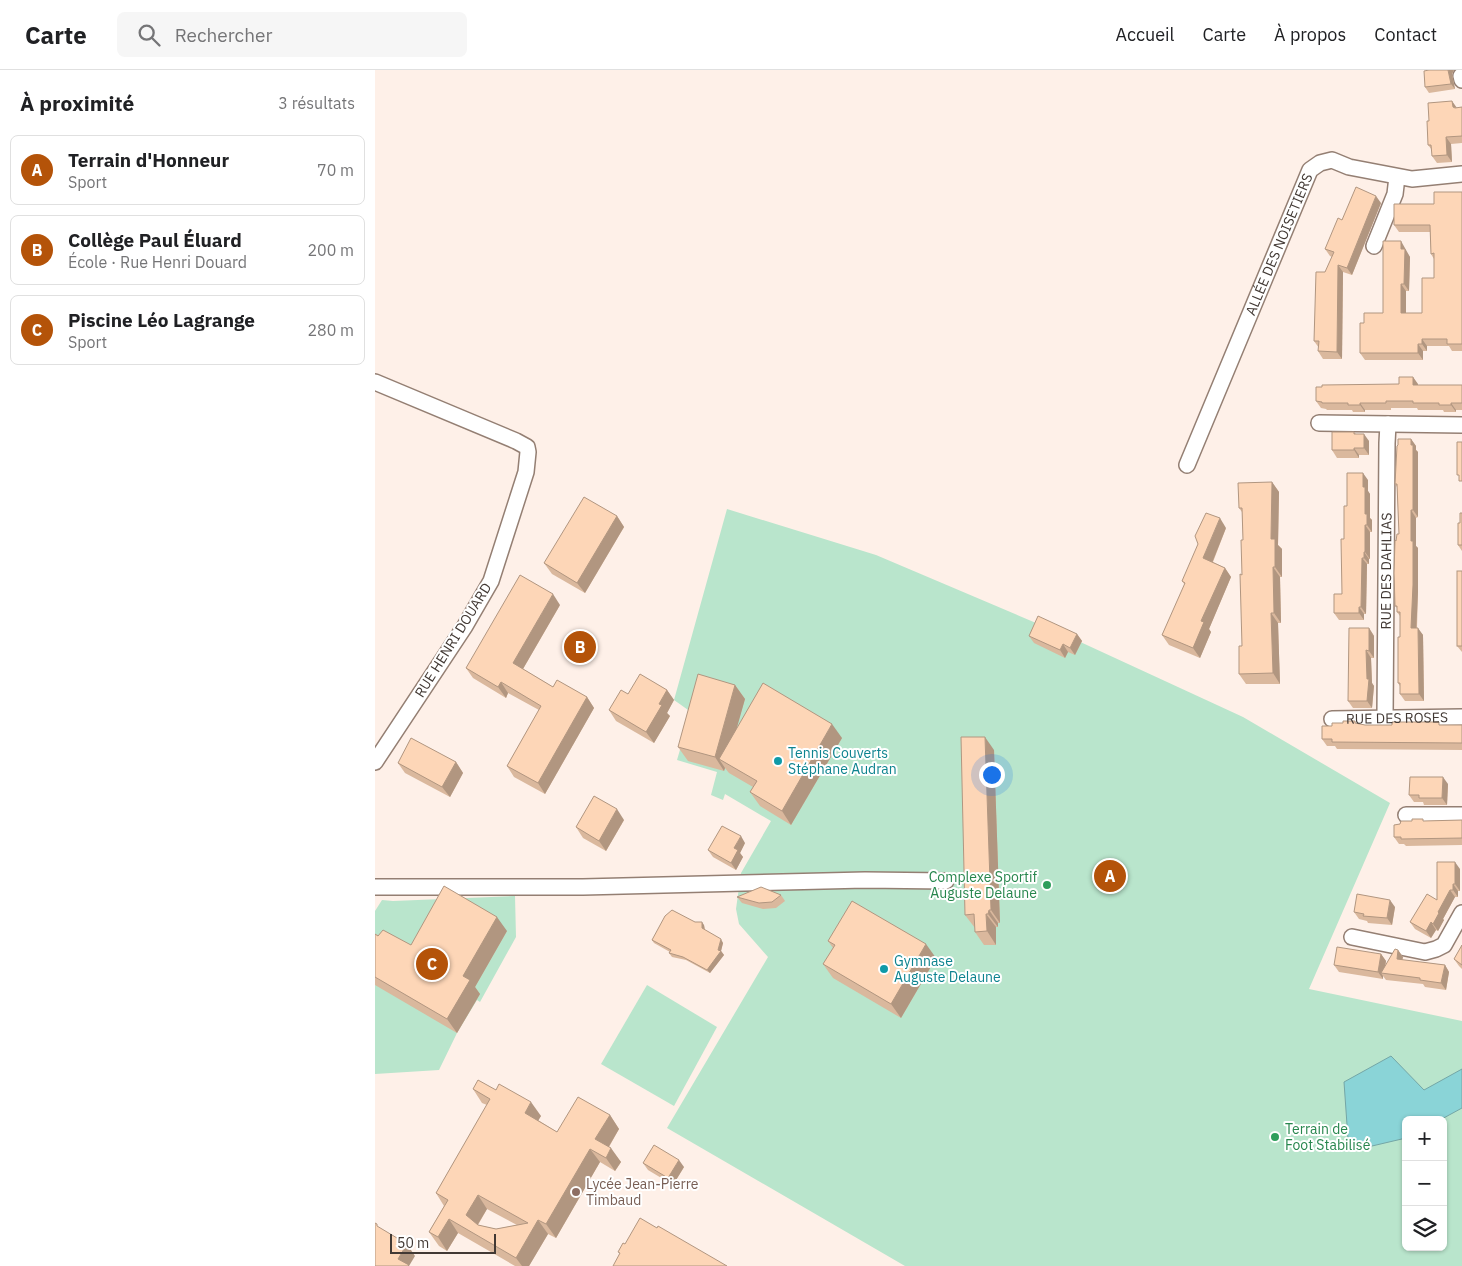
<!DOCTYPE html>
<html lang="fr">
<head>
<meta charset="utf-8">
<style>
  :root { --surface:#fff; --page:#f6f6f6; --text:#202124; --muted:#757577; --line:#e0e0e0; --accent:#b45309 }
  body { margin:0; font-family:"IBM Plex Sans",sans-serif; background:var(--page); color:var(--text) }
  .controls { position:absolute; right:15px; bottom:15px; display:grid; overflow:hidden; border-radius:8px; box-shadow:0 1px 4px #0004 }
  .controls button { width:45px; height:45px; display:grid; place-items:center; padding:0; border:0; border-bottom:1px solid var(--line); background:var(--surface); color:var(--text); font:25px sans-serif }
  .scale { position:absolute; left:15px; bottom:12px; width:106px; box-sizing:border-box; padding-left:5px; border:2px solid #423934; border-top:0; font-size:14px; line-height:18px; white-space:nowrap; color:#423934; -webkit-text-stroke:4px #fff; paint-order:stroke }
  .you { position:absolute; left:616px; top:704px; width:18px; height:18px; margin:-12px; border:4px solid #fff; border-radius:50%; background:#1a73e8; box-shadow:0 0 0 8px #1a73e833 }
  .badge { display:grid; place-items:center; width:32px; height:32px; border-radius:50%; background:var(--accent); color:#fff; font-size:16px; font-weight:700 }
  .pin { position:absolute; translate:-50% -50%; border:2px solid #fff; box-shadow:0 1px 5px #0006 }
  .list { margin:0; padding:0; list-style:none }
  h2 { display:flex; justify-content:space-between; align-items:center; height:65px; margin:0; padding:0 20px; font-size:21px }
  h2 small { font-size:16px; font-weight:400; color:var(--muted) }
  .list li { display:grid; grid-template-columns:32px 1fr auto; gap:15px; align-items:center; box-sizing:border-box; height:70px; margin:0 10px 10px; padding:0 10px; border:1px solid var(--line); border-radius:8px }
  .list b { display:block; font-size:19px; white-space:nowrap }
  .list p { margin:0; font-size:16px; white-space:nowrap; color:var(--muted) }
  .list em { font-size:16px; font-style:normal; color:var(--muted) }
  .icon { flex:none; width:28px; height:28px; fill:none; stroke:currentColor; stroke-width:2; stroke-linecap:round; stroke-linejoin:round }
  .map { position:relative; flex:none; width:1087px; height:1196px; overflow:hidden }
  header { display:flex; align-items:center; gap:30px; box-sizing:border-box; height:70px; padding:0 25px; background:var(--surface); border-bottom:1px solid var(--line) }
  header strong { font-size:24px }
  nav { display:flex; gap:28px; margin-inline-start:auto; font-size:18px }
  .search { width:350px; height:45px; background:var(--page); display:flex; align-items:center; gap:12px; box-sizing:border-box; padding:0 18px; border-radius:8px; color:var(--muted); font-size:19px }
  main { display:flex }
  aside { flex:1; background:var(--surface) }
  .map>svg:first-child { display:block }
  .green { fill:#b9e5cc; fill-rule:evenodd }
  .water { fill:#8ad4d7; stroke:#74a6a6 }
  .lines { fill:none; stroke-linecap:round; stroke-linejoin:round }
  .minor-casing { stroke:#947f73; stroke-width:18 }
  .minor { stroke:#fff; stroke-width:15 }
  .wall { fill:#dab89d; fill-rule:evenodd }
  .shaded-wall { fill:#b19680 }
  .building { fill:#fdd6b7; stroke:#b19680; fill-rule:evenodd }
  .culture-dot { fill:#0f9aa8; stroke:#fff; stroke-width:2 }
  .leisure-dot { fill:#2e9e5b; stroke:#fff; stroke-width:2 }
  .education-dot { fill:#8d6e63; stroke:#fff; stroke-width:2 }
  .labels { text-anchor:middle; stroke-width:4; stroke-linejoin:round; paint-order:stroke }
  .street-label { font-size:14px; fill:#423934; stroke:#fff }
  .culture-label { font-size:14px; fill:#0d838f; stroke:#fff; text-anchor:start }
  .leisure-label { font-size:14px; fill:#27864d; stroke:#fff; text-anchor:end }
  .education-label { font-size:14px; fill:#785e54; stroke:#fff; text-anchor:start }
</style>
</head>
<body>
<header>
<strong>Carte</strong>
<div class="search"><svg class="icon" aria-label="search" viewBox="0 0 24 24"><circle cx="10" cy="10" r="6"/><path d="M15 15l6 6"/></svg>Rechercher</div>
<nav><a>Accueil</a><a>Carte</a><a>À propos</a><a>Contact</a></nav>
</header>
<main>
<aside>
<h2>À proximité<small>3 résultats</small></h2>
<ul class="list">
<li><span class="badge">A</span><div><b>Terrain d'Honneur</b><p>Sport</p></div><em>70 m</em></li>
<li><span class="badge">B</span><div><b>Collège Paul Éluard</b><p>École · Rue Henri Douard</p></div><em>200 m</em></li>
<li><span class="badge">C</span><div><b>Piscine Léo Lagrange</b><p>Sport</p></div><em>280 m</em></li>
</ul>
</aside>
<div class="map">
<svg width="1087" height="1196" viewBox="0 0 1087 1196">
  <rect width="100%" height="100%" fill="#fef0e8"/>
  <g class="green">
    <path d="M352,439L501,485L701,570L868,647L1015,733L934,919L1087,951V1196H530L292,1058L393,887L364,854L361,839L366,803L396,751L350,724L348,730L336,725L342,702L302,690L316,642L299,630ZM1031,1050H1068V1177H1031Z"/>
    <path d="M140,826L141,867L105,932L102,930L82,963L64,1000L0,1004V841L7,830L18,831Z"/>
    <path d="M272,915L342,957L299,1036L226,994Z"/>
  </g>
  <path class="water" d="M1016,986L1049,1020L1087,999V1038L1065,1050H1031V1068L980,1080L973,1069L969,1012Z"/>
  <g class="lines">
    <g class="minor-casing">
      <g id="minor">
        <path d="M1086,6L1087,10"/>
        <path d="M999,176L1020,124L1022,107"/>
        <path d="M0,312L141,371L152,377L153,382L151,402L116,511L90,556L0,692"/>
        <path d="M944,353L1087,355"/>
        <path id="s1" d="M812,395L935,100L945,93L957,90L974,97L1037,109L1087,104"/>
        <path id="s2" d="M1010,647L1012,373L1013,354"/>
        <path id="s3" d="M957,649L1087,647"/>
        <path d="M1031,745H1087"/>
        <path d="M0,817H208L490,810L571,811"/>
        <path d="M977,867L1050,882L1061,879L1069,875L1087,843"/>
      </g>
    </g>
    <use href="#minor" class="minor"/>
  </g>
  <g class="wall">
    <path d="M1054,0H1079L1077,4L1080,19L1054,23L1050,17Z"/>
    <path d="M1077,31L1081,38L1087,37V73L1076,74L1077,92L1062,93L1057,86V80L1053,75L1054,51Z"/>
    <path d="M1087,122V281H1077L1074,276H1052V281H1048V290H990L985,283L989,253L1008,243L1030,178V180L1035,187L1034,221H1031V243H1047L1059,208V189L1056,184L1055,162H1024L1019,155L1059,134Z"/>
    <path d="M1006,133L977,205L968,202L967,289H948L943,281L944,278L939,271L950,202L957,187L955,186L950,179L967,150Z"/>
    <path d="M1038,307L1043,315H1087V340H1081V342H1069L1068,340H1043L1042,338H1016V340H990V342H978L977,340H952L951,339L946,338L941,331L1024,314Z"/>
    <path d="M979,362L981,364L994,371V385H984V388H962L957,380Z"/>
    <path d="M1036,369L1041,376V380L1043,382V447L1041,448V476L1043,478V522L1042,558L1048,565L1049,631H1030L1025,624V616L1023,613L1025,567V546L1022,542V538L1020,536L1021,471L1024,464L1022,417L1020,414Z"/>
    <path d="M993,410V421L995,424V448L997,450V462H995V489H994V494H992L991,544H989V550H964L959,543L967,524L969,469L972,436Z"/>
    <path d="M897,412L904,422L903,475L907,479V507H905L906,553H903L905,614H871L864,604L867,576V505L868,470L867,442L864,438Z"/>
    <path d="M1087,443V481L1083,475Z"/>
    <path d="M242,446L249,457L210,523L177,504L169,493Z"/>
    <path d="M851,458L838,492L850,498L856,507L834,559L836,562L825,588L794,575L787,565L810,515L807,511Z"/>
    <path d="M1087,501V582L1082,576Z"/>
    <path d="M185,535L148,599L178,617L212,627L219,638L170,724L139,707L132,696L164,640L133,623L131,628L98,608L91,598Z"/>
    <path d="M994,558L999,566V588H996L997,613L999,616L997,638H978L973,631Z"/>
    <path d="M702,564L707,571L700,585L693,582L690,588L659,573L654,566Z"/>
    <path d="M360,615L370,629L361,659L467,668L416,755L385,736L375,722L378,717L354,703L350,698L349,701L313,691L303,677Z"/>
    <path d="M292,620L299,630L292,643L295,646L279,673L241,651L234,640L253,624Z"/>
    <path d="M980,651L981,654L990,655H1087V680L962,679L960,676H952L947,669L957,656Z"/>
    <path d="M619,680L625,853H623V857H621V875H609L600,862V858L590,845Z"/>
    <path d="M81,692L88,703L75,727L30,703L23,693Z"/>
    <path d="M1073,714L1072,735H1049L1048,732H1039L1034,725Z"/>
    <path d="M249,750L231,781L208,768L201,757Z"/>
    <path d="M1087,750V775L1031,776L1029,774H1024L1019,767L1025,754L1049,751Z"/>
    <path d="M370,773L365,783L368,787L361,800L338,787L333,780Z"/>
    <path d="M1085,799V821H1083V827H1080L1068,849L1069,850L1063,861L1061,860L1056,868L1040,859L1035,852L1062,830Z"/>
    <path d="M406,825L410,831L401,838L388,839L367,833L362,827Z"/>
    <path d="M1020,837L1017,855L993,853L992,851L984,849L979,842Z"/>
    <path d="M320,852L329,855L330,860L348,873L346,881L349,885L335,903L311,890L297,887L294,883L295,882L279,873L277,870Z"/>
    <path d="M132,861L100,917L105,924L82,963L0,915V864L36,875Z"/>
    <path d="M453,871L561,888L526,948L458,908L448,894L458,878Z"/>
    <path d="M1087,875V899L1084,896L1079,889Z"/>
    <path d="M1023,880L1028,887L1027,890L1070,895L1074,902L1071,920L1050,917L1048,914L1011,910L1008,906V909L964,902L959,895L1006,884L1011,891L1010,897Z"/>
    <path d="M98,1019L166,1046L163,1050L182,1062L235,1045L244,1059L234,1077L246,1092L240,1101L225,1092L181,1168L173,1164L154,1196H140L83,1163L72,1181L64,1176L54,1162L69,1136L61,1123L112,1035L107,1033ZM112,1139L142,1155L121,1159L103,1155Z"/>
    <path d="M268,1093L309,1097L298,1115L273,1100Z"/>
  </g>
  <g class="shaded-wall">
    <path d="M1073,0H1079L1077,4L1080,19L1076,14Z"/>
    <path d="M1077,31L1082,38L1078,37Z"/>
    <path d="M1071,67L1076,74L1077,92L1072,85Z"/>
    <path d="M1001,126L1006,133L977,205L972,198Z"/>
    <path d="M1026,171L1035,187L1034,221L1029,214L1026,179Z"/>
    <path d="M963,195L968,202L967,289L962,282Z"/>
    <path d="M1026,214L1031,221V250L1026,243Z"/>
    <path d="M1047,269L1052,276V281L1047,274Z"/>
    <path d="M1043,274L1048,281V290L1043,283Z"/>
    <path d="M1038,307L1043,314V322L1038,315Z"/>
    <path d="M985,333L990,340V342L985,335Z"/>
    <path d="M1076,333L1081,340V342L1076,335Z"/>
    <path d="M989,364L994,371V385L989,378Z"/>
    <path d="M1036,369L1041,376V380L1043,382V447L1038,440Z"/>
    <path d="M979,378L984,385V388L979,380Z"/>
    <path d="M988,403L993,410V421L995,424V448L997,450V462L992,455L990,444L988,417Z"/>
    <path d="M897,412L904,422L903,475L907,479V507L900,497L896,469Z"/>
    <path d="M1036,440L1041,448V476L1043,478V522L1041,565L1036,558Z"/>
    <path d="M242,446L249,457L210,523L202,513Z"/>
    <path d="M845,448L851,458L835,498L828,488Z"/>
    <path d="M990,455L995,462V489L990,482Z"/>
    <path d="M989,482L994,489V494L989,488Z"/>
    <path d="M987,488L992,494L991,544L986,537Z"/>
    <path d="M898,497L905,507L906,553L899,543Z"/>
    <path d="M850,498L856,507L834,559L836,562L825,588L818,578L826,551Z"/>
    <path d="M178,524L185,535L145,604L138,593Z"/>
    <path d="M984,537L989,544V550L984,543Z"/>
    <path d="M896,543L903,553L905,614L898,603Z"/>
    <path d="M994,558L999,566V588L994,581Z"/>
    <path d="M1043,558L1048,565L1049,631L1044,624Z"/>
    <path d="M702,564L707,571L700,585L695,578Z"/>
    <path d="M688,574L693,582L690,588L685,580Z"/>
    <path d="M991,580L996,588L997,613L999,616L997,638L992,631Z"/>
    <path d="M126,612L133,623L131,628L123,617Z"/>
    <path d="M360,615L370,629L352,693L344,689L350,698L349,701L340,687Z"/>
    <path d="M292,620L299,630L292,643L295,646L279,673L271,662L284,634Z"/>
    <path d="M212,627L219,638L170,724L163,713Z"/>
    <path d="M457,654L467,668L416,755L407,741Z"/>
    <path d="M610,667L619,680L625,853L616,840Z"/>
    <path d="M81,692L88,703L75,727L67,717Z"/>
    <path d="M1068,707L1073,714L1072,735L1067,728Z"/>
    <path d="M242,739L249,750L231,781L224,771Z"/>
    <path d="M366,766L370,773L365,783L368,787L361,800L356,793L359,778Z"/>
    <path d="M1080,792L1085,799V821L1080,814Z"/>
    <path d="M1078,814L1083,821V827L1078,820Z"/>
    <path d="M1075,820L1080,827L1068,849L1069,850L1063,861L1058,854L1063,842Z"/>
    <path d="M1015,830L1020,837L1017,855L1012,848Z"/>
    <path d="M614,840L623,853V857L613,844Z"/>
    <path d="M611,844L621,857V875L612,861Z"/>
    <path d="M122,847L132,861L100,917L105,924L82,963L72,949L88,906Z"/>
    <path d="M327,852L329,855L330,862L327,858Z"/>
    <path d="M1056,852L1061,860L1056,868L1051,861Z"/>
    <path d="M346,869L348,873L346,881L349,885L335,903L332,900L343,880Z"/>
    <path d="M551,874L561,888L526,948L516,934Z"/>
    <path d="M1023,880L1028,887L1026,896L1022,889Z"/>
    <path d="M1006,884L1011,891L1009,903H1006L1008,906V909L1003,902Z"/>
    <path d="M1070,895L1074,902L1071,920L1066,913Z"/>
    <path d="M156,1032L166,1046L160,1056L150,1043Z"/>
    <path d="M235,1045L244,1059L230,1083L220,1069Z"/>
    <path d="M236,1078L246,1092L240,1101L231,1088Z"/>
    <path d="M215,1079L225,1092L181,1168L171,1154Z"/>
    <path d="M304,1090L309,1097L298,1115L293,1108Z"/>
    <path d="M103,1125L112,1139L100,1159L91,1145Z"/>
    <path d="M74,1149L83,1163L72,1181L63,1167Z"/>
    <path d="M163,1150L173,1164L154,1196H147L141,1188Z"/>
    <path d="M32,1174L40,1186L34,1196H27L23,1189Z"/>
  </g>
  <g class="building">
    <path d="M1054,0H1073L1076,14L1050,17L1049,1Z"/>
    <path d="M1077,31L1078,37L1080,38L1087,37V66L1071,67L1072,85L1057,86L1056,75H1053L1052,51H1054L1053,33Z"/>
    <path d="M981,117L1001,126L972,198L963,195L962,282L943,281L944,271H939L941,202H950L959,182L950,179L963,148L967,150Z"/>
    <path d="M1059,122H1087V274H1072V269H1047V274H1043V283H985V253H989V243H1008V171H1026V179H1030L1029,214H1026V243H1047V208H1059V183L1056,184L1055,155H1019V134H1059Z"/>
    <path d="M1024,307H1038V315H1087V333H1076V335H1064V333H1038V331H1011V333H985V335H973V333H947V332L941,331V317H947V315L1024,314Z"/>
    <path d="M957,362H979V364H989V378H979V380H957Z"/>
    <path d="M1023,369H1036V375H1038V440H1036V471H1038V515L1036,558H1043L1044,624H1025V613H1023V567H1025V542H1022V536H1020L1019,503L1020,470L1021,471L1022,464H1024L1022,414H1020L1022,376L1023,375Z"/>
    <path d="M1082,372H1087V411H1084V405H1082Z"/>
    <path d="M972,403H988V417H990V444H992V455H990V482H989V488H987L986,537H984V543H959V524H967L966,469H969V436H972Z"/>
    <path d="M897,412L896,469H900V497H898L899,543H896L898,603L864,604V576H867L865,504L867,505L866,470H868L867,438H864L863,413Z"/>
    <path d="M209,427L242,446L202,513L169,493Z"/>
    <path d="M831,443L845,448L828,488L850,498L826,551L829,552L818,578L787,565L810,513L807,511L823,474L820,466Z"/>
    <path d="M1085,443H1087V475H1083V453H1085Z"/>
    <rect x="1082" y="501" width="5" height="75"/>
    <path d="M145,505L178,524L138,593L178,617L182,610L212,627L163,713L132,696L166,636L126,612L123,617L91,598Z"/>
    <path d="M663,546L702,564L695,578L688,574L685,580L654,566Z"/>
    <path d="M974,558H994V581L991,580L992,609H994L992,631H973Z"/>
    <path d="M265,604L292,620L284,634L287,635L271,662L234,640L246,620L253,624Z"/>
    <path d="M323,604L360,615L340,687L303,677Z"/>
    <path d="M388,613L457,654L407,741L375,722L382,711L344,689Z"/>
    <path d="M968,651H980V653L990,655H1017V652H1064V655H1087V673L957,672V669H947V656H957V653H968Z"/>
    <path d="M586,667H610L616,840H614L613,844H611L612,861L600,862L599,844L590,845Z"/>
    <path d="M36,668L81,692L67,717L23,693Z"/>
    <path d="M1035,707H1068L1067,728H1044V725H1034Z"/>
    <path d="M219,726L242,739L224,771L201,757Z"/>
    <path d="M1037,749H1048V751L1087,750V768L1026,769V767H1019V755L1025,754L1026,751H1037Z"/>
    <path d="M347,756L366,766L359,778L363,780L356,793L333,780Z"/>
    <path d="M1062,792H1080V814H1078V820H1075L1063,842L1064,843L1058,854L1056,852L1051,861L1035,852L1052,824L1062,830Z"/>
    <path d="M69,816L122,847L88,906L95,910L72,949L0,907V864L3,866L8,860L36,875Z"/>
    <path d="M386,817L406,825L397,832L384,833L362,827Z"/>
    <path d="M982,824L1015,830L1012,848L988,846L989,844L979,842Z"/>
    <path d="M477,831L551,874L516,934L448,894L460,875L453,871Z"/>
    <path d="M297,840L320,852H327V858L346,869L343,880L346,881L332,900L308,887L294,883L296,880L277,870L290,846Z"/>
    <path d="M1087,875V895L1079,889Z"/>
    <path d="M962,877L1006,884L1003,902L959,895Z"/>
    <path d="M1020,879L1023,880L1022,889L1070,895L1066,913L1045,910V908L1006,903Z"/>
    <path d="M103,1010L121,1020L124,1014L156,1032L150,1043L182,1062L203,1027L235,1045L220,1069L236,1078L231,1088L215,1079L171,1154L163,1150L141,1188L74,1149L63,1167L54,1162L73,1130L61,1123L115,1029L98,1019ZM103,1125L153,1153L121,1159L103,1155L91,1145Z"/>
    <path d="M279,1075L304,1090L293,1108L268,1093Z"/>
    <path d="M265,1148L282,1158L283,1156L352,1196H238L245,1183L243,1182L248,1173L250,1174Z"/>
    <path d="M0,1153L2,1154V1156L32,1174L23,1189L34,1195L33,1196H0Z"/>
  </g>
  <g class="culture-dot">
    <circle cx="403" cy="691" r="5"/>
    <circle cx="509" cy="899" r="5"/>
  </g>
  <g class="leisure-dot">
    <circle cx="672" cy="815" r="5"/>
    <circle cx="900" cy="1067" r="5"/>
  </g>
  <circle class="education-dot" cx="201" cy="1122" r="5"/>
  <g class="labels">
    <g class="street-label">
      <text dy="5" stroke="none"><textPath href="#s1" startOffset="239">ALLÉE DES NOISETIERS</textPath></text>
      <text dy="5" stroke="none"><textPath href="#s2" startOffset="146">RUE DES DAHLIAS</textPath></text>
      <text transform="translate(78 570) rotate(-58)" y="5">RUE HENRI DOUARD</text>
      <text dy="5" stroke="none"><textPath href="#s3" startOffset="65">RUE DES ROSES</textPath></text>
    </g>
    <g class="culture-label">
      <text x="413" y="688">Tennis Couverts<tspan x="413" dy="16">Stéphane Audran</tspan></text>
      <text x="519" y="896">Gymnase<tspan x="519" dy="16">Auguste Delaune</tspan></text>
    </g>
    <g class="leisure-label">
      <text x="662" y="812">Complexe Sportif<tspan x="662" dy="16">Auguste Delaune</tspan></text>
      <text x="910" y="1064" text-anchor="start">Terrain de<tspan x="910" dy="16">Foot Stabilisé</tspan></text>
    </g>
    <g class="education-label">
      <text x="211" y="1119">Lycée Jean-Pierre<tspan x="211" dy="16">Timbaud</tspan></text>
    </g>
  </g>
</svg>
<div class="controls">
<button>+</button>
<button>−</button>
<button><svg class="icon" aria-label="layers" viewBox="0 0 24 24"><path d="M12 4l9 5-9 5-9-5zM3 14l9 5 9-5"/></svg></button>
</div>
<div class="scale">50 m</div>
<div class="you"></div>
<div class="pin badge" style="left:735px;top:806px">A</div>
<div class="pin badge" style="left:205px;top:577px">B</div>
<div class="pin badge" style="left:57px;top:894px">C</div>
</div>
</main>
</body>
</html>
